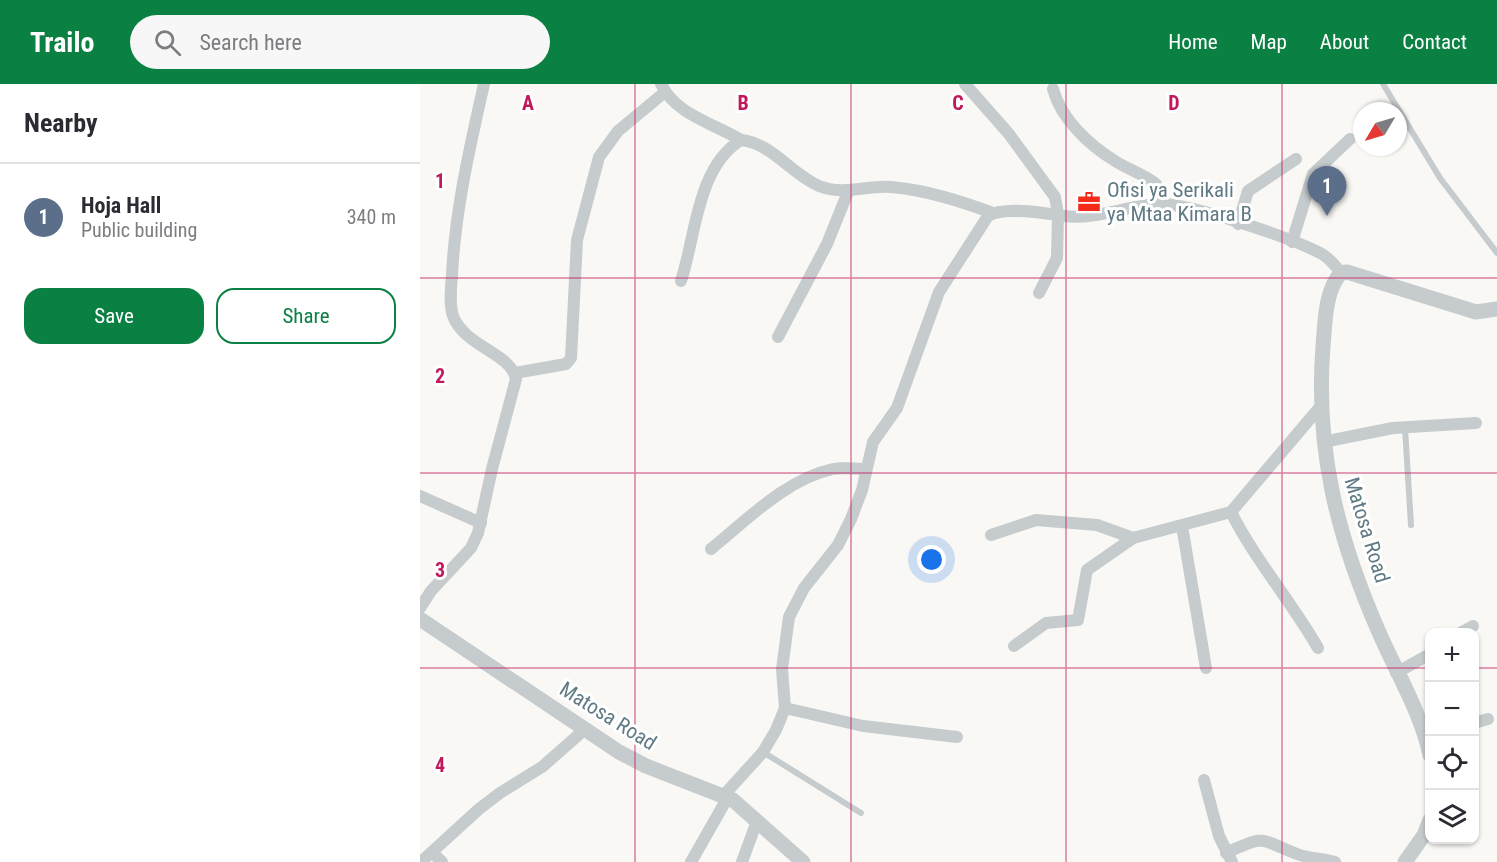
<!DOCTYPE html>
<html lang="en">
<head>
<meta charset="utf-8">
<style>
  :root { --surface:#fff; --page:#f7f7f7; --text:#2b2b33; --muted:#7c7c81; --line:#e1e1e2; --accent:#0b8043 }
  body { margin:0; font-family:"Roboto Condensed",sans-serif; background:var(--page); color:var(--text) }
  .controls { position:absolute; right:18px; bottom:18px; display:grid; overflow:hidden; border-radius:12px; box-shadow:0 2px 4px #0004 }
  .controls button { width:54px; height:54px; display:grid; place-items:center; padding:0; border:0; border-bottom:2px solid var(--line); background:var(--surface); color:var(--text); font:30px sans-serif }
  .compass { position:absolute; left:933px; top:18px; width:54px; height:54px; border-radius:50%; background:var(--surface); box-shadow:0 2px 4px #0004; rotate:232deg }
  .you { position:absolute; left:512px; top:476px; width:21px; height:21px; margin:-15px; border:4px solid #fff; border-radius:50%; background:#1a73e8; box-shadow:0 0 0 9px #1a73e833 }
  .badge { display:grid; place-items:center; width:39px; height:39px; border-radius:50%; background:var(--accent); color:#fff; font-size:20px; font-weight:700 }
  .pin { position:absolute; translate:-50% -50px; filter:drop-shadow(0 2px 3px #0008) }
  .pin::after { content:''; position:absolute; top:32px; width:21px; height:18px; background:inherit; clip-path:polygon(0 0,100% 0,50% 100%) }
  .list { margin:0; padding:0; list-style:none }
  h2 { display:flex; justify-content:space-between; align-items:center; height:78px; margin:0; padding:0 24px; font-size:26px }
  h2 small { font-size:20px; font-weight:400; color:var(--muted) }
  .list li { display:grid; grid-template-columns:39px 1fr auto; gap:18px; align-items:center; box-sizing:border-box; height:108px; padding:0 24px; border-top:2px solid var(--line) }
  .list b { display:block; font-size:22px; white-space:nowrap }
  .list p { margin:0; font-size:20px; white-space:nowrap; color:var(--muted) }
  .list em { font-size:20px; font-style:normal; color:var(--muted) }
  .actions { display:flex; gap:12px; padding:18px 24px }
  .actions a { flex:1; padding:14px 0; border:2px solid var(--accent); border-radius:18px; text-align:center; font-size:21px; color:var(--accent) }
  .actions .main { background:var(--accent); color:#fff }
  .icon { flex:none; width:33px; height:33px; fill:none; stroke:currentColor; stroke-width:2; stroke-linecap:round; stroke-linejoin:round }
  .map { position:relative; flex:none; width:1077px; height:778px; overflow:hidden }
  header { display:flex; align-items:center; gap:36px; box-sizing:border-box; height:84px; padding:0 30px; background:var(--accent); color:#fff }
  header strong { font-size:28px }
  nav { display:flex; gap:33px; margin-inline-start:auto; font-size:21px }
  .search { width:420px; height:54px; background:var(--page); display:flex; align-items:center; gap:15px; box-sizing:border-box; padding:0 21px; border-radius:33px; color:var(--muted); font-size:22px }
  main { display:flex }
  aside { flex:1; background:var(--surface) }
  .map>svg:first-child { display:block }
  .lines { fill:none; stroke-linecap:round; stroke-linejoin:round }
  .service { stroke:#c6cbce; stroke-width:6 }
  .minor { stroke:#c6cbce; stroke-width:12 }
  .tertiary { stroke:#c6cbce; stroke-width:15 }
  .grid { fill:none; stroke:#c2185b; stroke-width:1.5; stroke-opacity:0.55 }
  .labels { text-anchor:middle; stroke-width:6; stroke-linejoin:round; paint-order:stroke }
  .poi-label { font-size:21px; fill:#607a84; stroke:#fff; text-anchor:start }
  .street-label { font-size:21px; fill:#607a84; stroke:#fff }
  .grid-label { font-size:20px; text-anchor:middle; font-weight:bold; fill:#c2185b; stroke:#fff; stroke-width:6; stroke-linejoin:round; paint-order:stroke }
</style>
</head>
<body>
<header>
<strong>Trailo</strong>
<div class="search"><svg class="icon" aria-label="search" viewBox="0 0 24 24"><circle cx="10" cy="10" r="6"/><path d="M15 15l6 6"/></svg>Search here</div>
<nav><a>Home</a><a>Map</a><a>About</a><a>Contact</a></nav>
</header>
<main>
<aside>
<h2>Nearby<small></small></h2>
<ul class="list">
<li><span class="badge" style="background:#5c6f8a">1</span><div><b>Hoja Hall</b><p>Public building</p></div><em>340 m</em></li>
</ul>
<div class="actions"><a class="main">Save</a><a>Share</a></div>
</aside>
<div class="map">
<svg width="1077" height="778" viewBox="0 0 1077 778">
  <rect width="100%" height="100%" fill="#f9f8f5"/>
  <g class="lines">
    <g class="service">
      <path d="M963,0L1020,94L1077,169"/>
      <path d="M985,344L991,441"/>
      <path d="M343,668L441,729"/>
    </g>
    <g class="minor">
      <path d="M241,0C256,31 293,39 321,56"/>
      <path d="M545,0L589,50L635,113L638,130L637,174L619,209"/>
      <path d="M633,5C641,35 669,61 695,77C709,86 724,90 736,100L740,120"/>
      <path d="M818,140L828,107L876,75"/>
      <path d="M872,158L893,90L930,55"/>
      <path d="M261,197C276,151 277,83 321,56C352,59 371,90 399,102C424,112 446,101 471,103C506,106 540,117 573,129"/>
      <path d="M358,253L407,160L428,108"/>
      <path d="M95,289L146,280L151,274L157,156L179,73L198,47L245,8"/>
      <path d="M903,358L973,344L1056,339"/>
      <path d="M0,412L61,439"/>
      <path d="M811,428C835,476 871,517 898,564"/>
      <path d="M762,442L786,584"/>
      <path d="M571,451L616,436L677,441L713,454"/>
      <path d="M291,465C327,436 366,395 413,385C423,383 435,385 446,385"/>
      <path d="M0,524L11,507L51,464L58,449L72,385L96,295C90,268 45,263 33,232C29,219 31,204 32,191C35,127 50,62 64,0"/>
      <path d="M1042,548L1053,542"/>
      <path d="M594,562L626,539L658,536L667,486L713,454L811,428L900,323"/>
      <path d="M976,589L1010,570"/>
      <path d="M365,624L443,642L537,653"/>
      <path d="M1054,639L1068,635"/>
      <path d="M784,696L799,752L812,778"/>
      <path d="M304,711L343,668L356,646L365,624L362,585L369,533L384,504L418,461L431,435L442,406L453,358L477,324L519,208L568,132C584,122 625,129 644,132C677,136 708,121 740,120C770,119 874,155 902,170C910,175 915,181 921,189"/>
      <path d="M12,768L22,778"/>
      <path d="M806,769C847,750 838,755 877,770C889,775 903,774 915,778"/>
      <path d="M1,778L59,725L80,709L122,683L164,646"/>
      <path d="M271,778L308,713"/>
      <path d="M322,778L337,737"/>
    </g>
    <g class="tertiary">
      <path d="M0,535L199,668L226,682L313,716L383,778"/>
      <path d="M1010,671C1000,626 976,588 958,546C917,452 895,364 903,262C905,239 905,206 921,189L927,188L1056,228L1077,225"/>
      <path d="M985,778L1004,751L1010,736"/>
    </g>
  </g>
  <path class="grid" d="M215,0V778M431,0V778M646,0V778M862,0V778M0,194H1077M0,389H1077M0,584H1010M1054,584H1077"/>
  <defs>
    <g id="office-bare" transform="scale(1.8)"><path d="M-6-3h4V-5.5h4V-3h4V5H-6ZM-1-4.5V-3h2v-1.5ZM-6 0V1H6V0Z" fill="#f62a19" stroke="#fff" stroke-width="2.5" paint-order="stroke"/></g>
  </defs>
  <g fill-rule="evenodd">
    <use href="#office-bare" x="669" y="118"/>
  </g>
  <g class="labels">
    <g class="poi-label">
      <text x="687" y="113">Ofisi ya Serikali<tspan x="687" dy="24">ya Mtaa Kimara B</tspan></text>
    </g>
    <g class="street-label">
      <text transform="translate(947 446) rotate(73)" y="7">Matosa Road</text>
      <text transform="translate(188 632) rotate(32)" y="7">Matosa Road</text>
    </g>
  </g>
  <g class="grid-label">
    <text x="108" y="26">A</text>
    <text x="323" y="26">B</text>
    <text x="538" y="26">C</text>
    <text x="754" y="26">D</text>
    <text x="20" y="104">1</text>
    <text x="20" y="299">2</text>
    <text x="20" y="493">3</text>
    <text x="20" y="688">4</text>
  </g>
</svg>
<div class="controls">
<button>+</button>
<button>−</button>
<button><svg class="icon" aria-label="locate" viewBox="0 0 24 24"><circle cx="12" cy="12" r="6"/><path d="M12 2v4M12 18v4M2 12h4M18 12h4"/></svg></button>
<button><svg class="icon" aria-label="layers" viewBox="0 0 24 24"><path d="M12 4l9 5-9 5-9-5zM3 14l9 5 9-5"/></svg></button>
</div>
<svg class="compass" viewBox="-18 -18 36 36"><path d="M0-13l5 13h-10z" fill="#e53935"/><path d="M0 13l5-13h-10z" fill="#7c7c81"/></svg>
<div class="you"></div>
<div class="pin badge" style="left:907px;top:132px;background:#5c6f8a">1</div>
</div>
</main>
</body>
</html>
